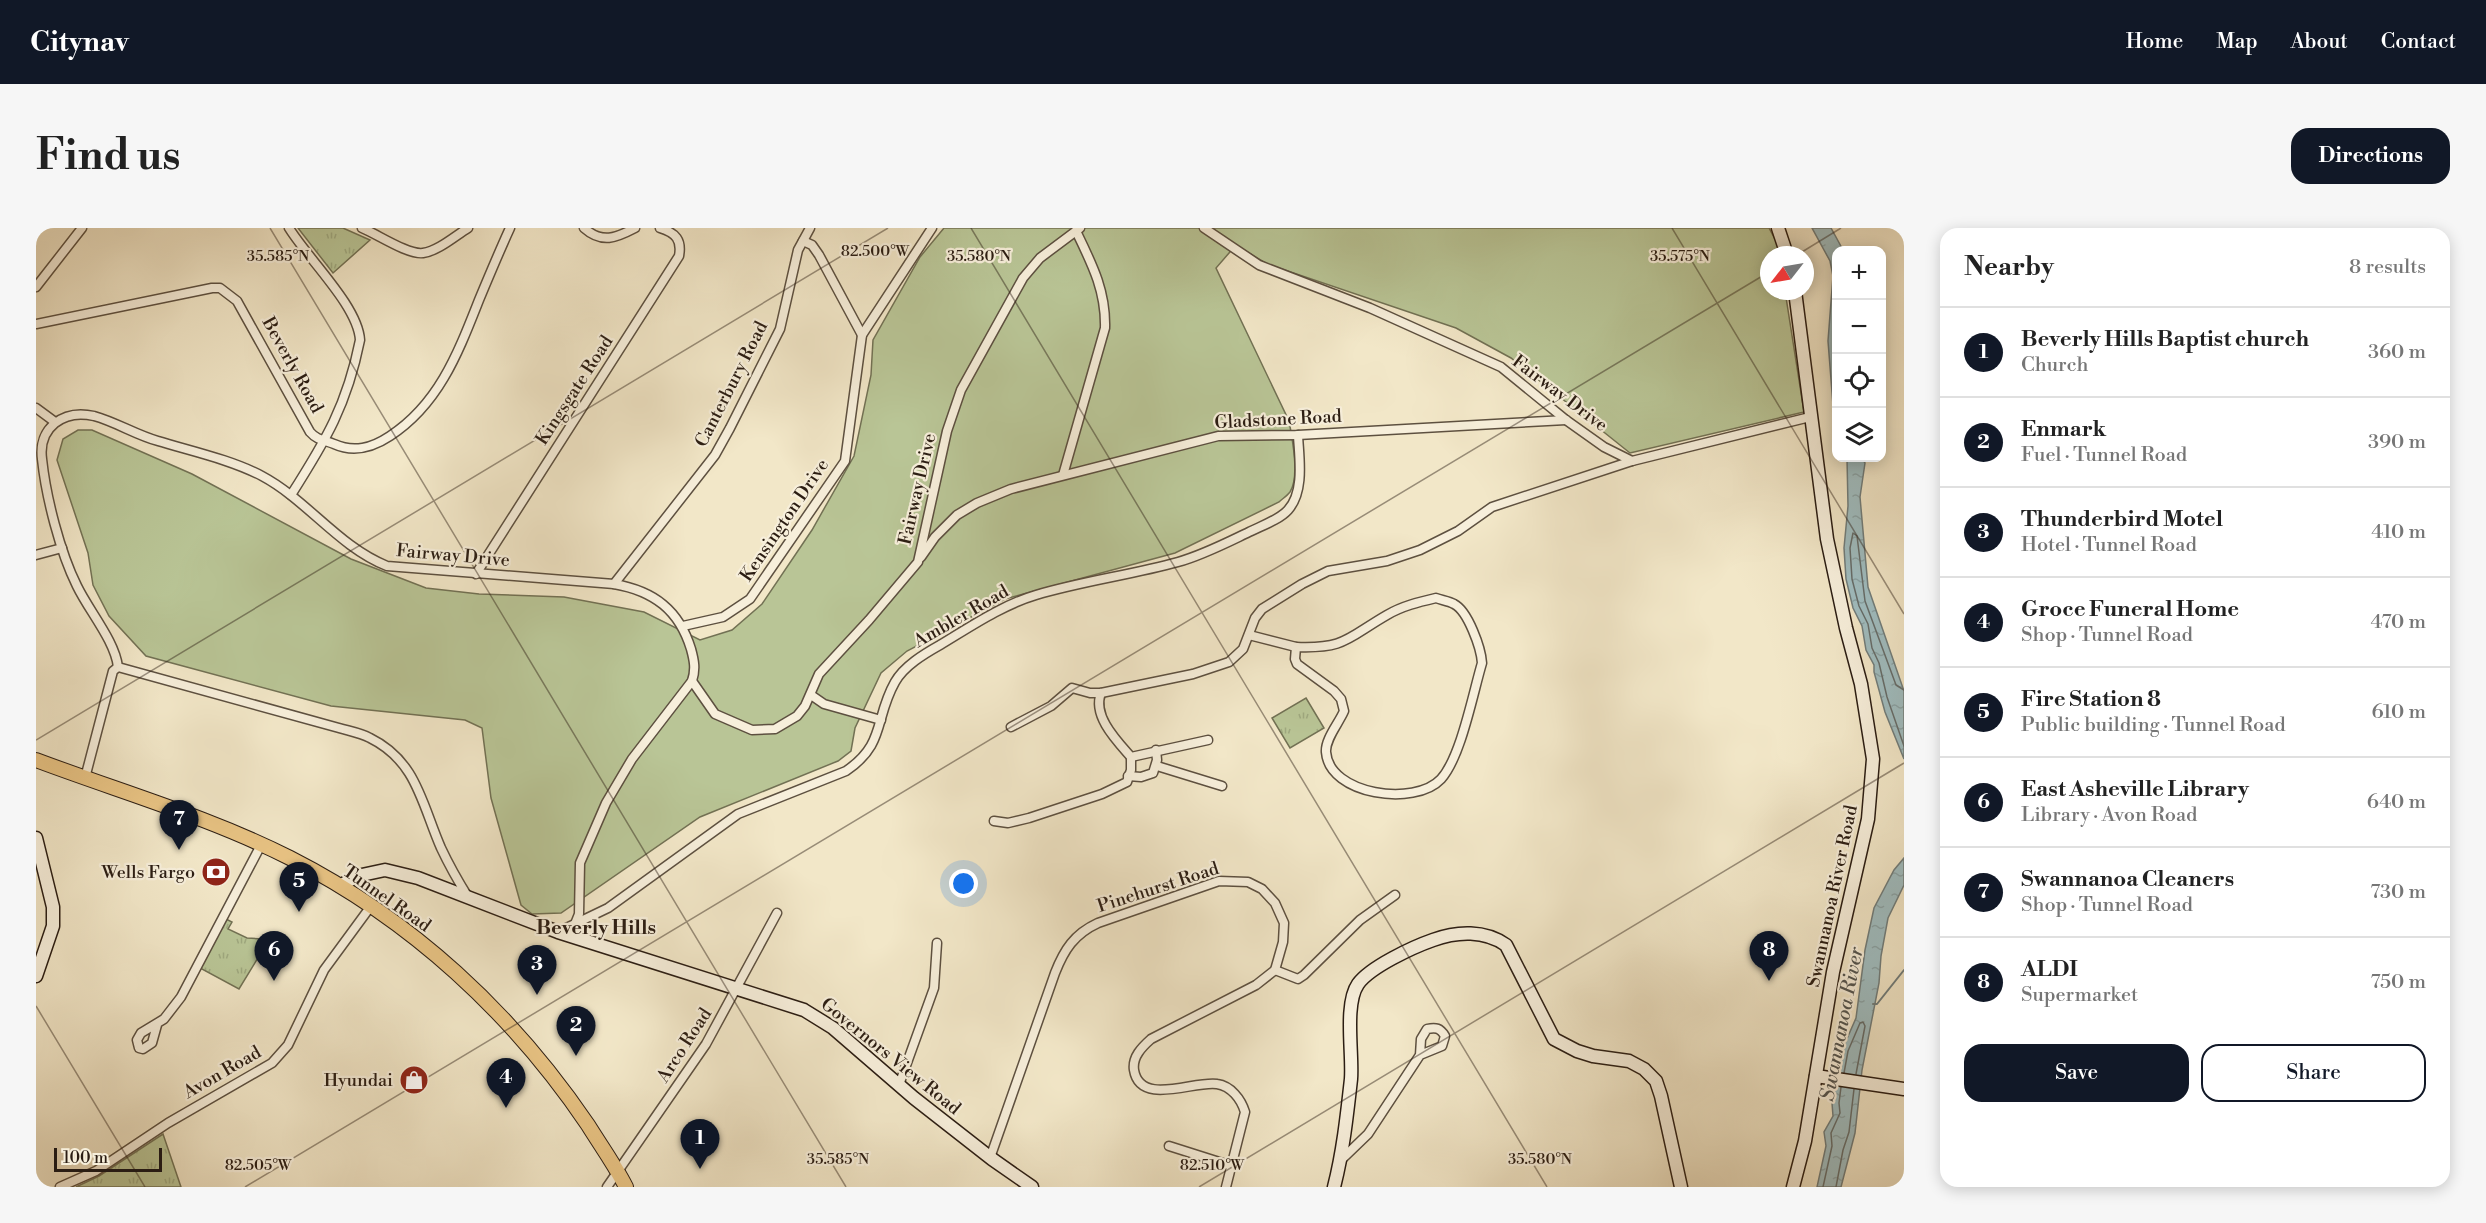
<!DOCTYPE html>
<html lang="en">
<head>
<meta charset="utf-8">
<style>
  :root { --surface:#fff; --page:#f6f6f6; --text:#222; --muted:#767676; --line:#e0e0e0; --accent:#111827 }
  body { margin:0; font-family:"Libre Bodoni",serif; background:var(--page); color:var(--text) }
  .controls { position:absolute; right:18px; top:18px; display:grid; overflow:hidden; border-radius:12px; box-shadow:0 3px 15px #0003 }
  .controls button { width:54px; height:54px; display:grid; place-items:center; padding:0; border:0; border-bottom:2px solid var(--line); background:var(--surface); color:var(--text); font:30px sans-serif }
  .compass { position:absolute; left:1724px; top:18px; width:54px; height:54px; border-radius:50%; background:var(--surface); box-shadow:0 3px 15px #0003; rotate:239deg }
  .scale { position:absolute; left:18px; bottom:15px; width:108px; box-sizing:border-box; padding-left:6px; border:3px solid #2b1d13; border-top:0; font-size:16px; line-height:21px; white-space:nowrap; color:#2b1d13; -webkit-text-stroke:4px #f7efdb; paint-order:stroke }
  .you { position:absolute; left:928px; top:656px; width:21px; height:21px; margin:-15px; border:4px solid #fff; border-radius:50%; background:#1a73e8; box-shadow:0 0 0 9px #1a73e833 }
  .badge { display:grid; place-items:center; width:39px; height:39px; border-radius:50%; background:var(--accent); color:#fff; font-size:20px; font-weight:700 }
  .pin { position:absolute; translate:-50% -50px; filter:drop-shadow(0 2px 3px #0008) }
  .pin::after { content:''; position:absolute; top:32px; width:21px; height:18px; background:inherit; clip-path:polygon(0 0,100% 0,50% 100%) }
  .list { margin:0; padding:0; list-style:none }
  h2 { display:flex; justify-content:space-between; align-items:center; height:78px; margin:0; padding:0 24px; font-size:26px }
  h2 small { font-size:20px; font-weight:400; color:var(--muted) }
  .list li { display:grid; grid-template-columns:39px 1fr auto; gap:18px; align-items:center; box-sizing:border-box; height:90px; padding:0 24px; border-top:2px solid var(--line) }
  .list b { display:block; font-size:22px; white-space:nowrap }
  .list p { margin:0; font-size:20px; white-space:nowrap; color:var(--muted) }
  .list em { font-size:20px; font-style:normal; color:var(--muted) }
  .actions { display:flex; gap:12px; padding:18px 24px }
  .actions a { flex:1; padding:14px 0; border:2px solid var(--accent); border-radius:18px; text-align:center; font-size:21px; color:var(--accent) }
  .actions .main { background:var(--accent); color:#fff }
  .icon { flex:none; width:33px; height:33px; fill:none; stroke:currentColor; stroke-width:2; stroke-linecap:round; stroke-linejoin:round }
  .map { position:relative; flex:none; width:1868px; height:959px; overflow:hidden; border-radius:18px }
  header { display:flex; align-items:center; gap:36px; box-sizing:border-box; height:84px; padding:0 30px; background:var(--accent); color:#fff }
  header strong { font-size:28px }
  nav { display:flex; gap:33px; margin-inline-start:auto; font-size:21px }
  .intro { display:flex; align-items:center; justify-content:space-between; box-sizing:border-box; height:144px; padding:0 36px }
  h1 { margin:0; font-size:42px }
  .button { padding:15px 27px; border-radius:18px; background:var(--accent); color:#fff; font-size:21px; font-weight:700 }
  main { display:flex; gap:36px; padding:0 36px }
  aside { flex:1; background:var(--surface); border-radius:18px; box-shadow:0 3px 15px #0003 }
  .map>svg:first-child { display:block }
  .green { fill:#b9c596; stroke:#727154; stroke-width:1.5 }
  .park { fill:url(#park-tufts); stroke:#727154; stroke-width:1.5 }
  .water { fill:url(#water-ripples); stroke:#717d7b; stroke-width:1.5 }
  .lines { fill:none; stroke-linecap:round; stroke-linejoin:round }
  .shore { stroke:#666d6a; stroke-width:1.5 }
  .stream { stroke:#717d7b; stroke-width:2 }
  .street-casing { stroke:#5d5040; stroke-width:11 }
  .secondary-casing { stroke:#2b1d13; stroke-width:15 }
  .primary-casing { stroke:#2b1d13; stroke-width:16 }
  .street { stroke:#f7efdb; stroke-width:8 }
  .secondary { stroke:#f7efdb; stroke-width:12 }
  .primary { stroke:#e9c484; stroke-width:14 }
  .ticks { fill:none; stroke:#2b1d13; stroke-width:1.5; stroke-opacity:0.45 }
  .labels { text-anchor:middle; stroke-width:4.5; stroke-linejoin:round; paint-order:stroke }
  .street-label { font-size:18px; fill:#2b1d13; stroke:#f7efdb }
  .poi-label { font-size:18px; fill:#2b1d13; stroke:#f7efdb; text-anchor:end }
  .neighbourhood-label { font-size:20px; font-weight:bold; fill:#2b1d13; stroke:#f7efdb }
  .water-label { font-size:20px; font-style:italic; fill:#545550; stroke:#f7efdb }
  .ticks-label { font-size:15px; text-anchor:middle; fill:#2b1d13; stroke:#f7efdb; stroke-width:4.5; stroke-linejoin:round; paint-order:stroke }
</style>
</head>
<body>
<header>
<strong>Citynav</strong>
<nav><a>Home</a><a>Map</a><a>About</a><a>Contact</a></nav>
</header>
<div class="intro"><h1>Find us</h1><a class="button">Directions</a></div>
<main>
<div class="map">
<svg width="1868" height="959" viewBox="0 0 1868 959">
  <defs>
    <pattern id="park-tufts" width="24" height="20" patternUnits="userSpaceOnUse" patternTransform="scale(1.5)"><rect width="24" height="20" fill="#b9c596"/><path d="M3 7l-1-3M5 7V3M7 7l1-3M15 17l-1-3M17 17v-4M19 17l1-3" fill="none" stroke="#9fa980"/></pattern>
    <pattern id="water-ripples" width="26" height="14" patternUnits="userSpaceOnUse" patternTransform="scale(1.5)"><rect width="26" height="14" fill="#a0bdc0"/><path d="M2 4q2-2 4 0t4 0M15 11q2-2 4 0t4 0" fill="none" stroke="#8aa2a4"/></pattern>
  </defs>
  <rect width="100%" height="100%" fill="#f2e7c8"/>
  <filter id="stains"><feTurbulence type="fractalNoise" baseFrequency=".00333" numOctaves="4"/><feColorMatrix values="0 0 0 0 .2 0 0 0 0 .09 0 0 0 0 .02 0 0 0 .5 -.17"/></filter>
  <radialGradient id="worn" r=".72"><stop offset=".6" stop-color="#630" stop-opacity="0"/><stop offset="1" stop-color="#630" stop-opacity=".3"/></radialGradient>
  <path class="green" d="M908,0H1733L1741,15L1743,27H1733V63H1749L1768,184L1594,225L1475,130L1420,100L1231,36L1200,17L1180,40L1253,193C1256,209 1264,249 1254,264C1251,268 1246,271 1243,274L1139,325L969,371L871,423L845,445L819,500L815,523L802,533L664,589L525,685L496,686L485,677L455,570L446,500L429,492L295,478L110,428L73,388L57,357L52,325L21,232L27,211L42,202H56L156,246L315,331L390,360L443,366L528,369L608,384L664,412L696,402L726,376L776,302L818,228L835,147L837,112L884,29Z"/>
  <g class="park">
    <path d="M262,0H307L334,12L297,45Z"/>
    <path d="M1270,470L1288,500L1254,520L1236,490Z"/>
    <path d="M190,691L196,694L192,701L211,710L226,711L231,715L203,761L164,740Z"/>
    <path d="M127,906L145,959H40L63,948Z"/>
  </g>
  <g class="water">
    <path d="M1776,0H1795L1807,22H1800V184L1797,177L1792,113L1797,48L1794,33Z"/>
    <path d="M1811,230H1826L1829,235L1824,269L1832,359L1868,463V531L1849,484L1838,444V437L1830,422L1826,398L1817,380L1810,351L1808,320L1812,278Z"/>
    <path d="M1868,630V657L1852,690L1845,728L1843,755L1826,842L1819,905L1805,959H1781L1790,918L1788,904L1797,888L1796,875L1806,822L1820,790L1829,722L1838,680L1858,642Z"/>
  </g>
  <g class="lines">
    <g class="shore">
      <path d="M1800,64L1798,114L1800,154"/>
      <path d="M1868,462L1860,457L1829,373L1821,308L1817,305L1814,320L1816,351L1823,378L1832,396L1836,420L1843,435L1851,469L1868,518"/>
      <path d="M1808,845L1812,823L1824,795L1827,794L1829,798L1820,846"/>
      <path d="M1787,959L1796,918L1795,905L1804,885L1803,875L1805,859"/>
      <path d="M1800,959L1807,922L1813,904L1818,861"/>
    </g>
    <path class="stream" d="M1837,776H1841L1868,742"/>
    <g class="street-casing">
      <g id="street">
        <path d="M253,0C272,31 322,78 324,112C311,177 290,212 255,267"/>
        <path d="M326,0C341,6 372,27 387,25C402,23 419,8 432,0"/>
        <path d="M548,0C566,16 580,10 599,0"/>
        <path d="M1168,0L1223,37L1334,80L1465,139L1530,192L1568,219L1596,233L1774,189"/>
        <path d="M767,13L776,17L783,27L826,107"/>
        <path d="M0,59L46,0"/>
        <path d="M0,96L176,60H184L201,73L274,204C281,212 288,212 298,216C318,225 336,220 354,208C403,176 422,125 443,72C453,48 463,24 474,0"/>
        <path d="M0,180L19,194"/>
        <path d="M1027,247L1069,100C1070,63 1056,36 1040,3"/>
        <path d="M0,327L26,320"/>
        <path d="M885,329L899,309L921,287L941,275L975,261L1182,208L1262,207L1530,192"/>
        <path d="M440,346L643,28C646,12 640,5 624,0"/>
        <path d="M578,356L679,227L694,200L744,101L762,22L774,0"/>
        <path d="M1400,370C1405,372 1413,373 1418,376C1432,383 1445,420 1446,435C1437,465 1425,529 1405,551C1379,579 1293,567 1290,524C1289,511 1303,495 1308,483L1305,471L1298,463L1261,436L1259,431L1260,419C1310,421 1311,410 1351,387C1366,378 1383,374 1400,370Z"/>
        <path d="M647,398L687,389L714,371L809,233L826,107L896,0"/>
        <path d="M1213,407L1260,419"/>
        <path d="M1065,465C1056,488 1081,513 1095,529L1172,512"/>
        <path d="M775,467L788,476L845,492"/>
        <path d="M975,499L1015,478L1036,460L1054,465H1065L1157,446L1193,434L1207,421L1219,390L1226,381L1266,356L1292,343L1351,333L1384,322L1422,303L1456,279L1596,233"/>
        <path d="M1121,538L1186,558"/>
        <path d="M1092,548L1105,549L1117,545L1121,532L1120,522"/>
        <path d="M49,550L77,443L82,439"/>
        <path d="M958,593L972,595L993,590L1066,566L1091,554L1095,542V529"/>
        <path d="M432,669C422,653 413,637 405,620C386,577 381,533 334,510C325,505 313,503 303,500L82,439C79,413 53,383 41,358C24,324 10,269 6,231C2,200 27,181 58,188C80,194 100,207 122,213C155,223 196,232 226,248C271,272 303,319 351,338L578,356C618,363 643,382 655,421C658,432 660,441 656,453L679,486L716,502L739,501L761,488L769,478L783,446L833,392L882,334L911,203L925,162L987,50L1004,30L1044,0"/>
        <path d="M539,696L543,686L544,635L570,575L596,531L656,453"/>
        <path d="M522,704L572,680L702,586L810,543C850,516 838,491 859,454C868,438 888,426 904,417C934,399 966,377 1000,367C1047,353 1095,347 1142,334C1167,327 1190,315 1213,304C1225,298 1243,292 1252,282C1269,263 1263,229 1262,207"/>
        <path d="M1239,742L1262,751L1268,747L1324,692L1359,667"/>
        <path d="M121,797L116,815L107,821L103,820L101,812L105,805L128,791L145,769L225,617"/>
        <path d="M863,857L898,760L901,715"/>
        <path d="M1133,918L1196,938"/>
        <path d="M954,930L1019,745C1028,722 1038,706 1062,695L1183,653L1212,654L1226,661L1239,675L1248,695L1247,714L1239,742L1220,757L1115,811C1106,819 1096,829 1098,842C1104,879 1159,852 1181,856C1195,858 1205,871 1209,884L1190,959"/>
        <path d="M1305,932L1332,906L1384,827L1406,818L1409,808C1404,800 1400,799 1391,801L1385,811L1384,827"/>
        <path d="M24,959L60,943L132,895L236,835L252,817L288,742L335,678"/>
        <path d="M571,959L670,816L741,685"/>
      </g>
    </g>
    <g class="secondary-casing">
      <g id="secondary">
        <path d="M1742,0L1751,27"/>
        <path d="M0,610L17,679V698L0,748"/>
        <path d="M304,658L321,648L349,642L382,650L522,704L768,782L797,800L878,870L956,931L996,959"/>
        <path d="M1780,848L1868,861"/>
        <path d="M1298,959C1307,924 1311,887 1315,851C1317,826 1308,776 1322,756C1334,739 1377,719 1397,712C1421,703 1449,702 1470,717L1518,811L1541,823L1557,828L1593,833L1608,841L1620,853L1625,868L1645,959"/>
        <path d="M1757,959L1769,913L1797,744L1832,591L1837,531L1825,456L1810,400L1791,311L1759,63"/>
      </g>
    </g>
    <g class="primary-casing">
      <path id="primary" d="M0,532C85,564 173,589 254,630C376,692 476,785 552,897C565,918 579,937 590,959"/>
    </g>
    <use href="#street" class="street"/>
    <use href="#secondary" class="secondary"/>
    <use href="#primary" class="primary"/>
  </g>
  <path class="ticks" d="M234,0L810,959M935,0L1511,959M1636,0L1868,386M1761,27L1805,0M0,512L852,0M0,778L109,959M209,959L1733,44M1163,959L1868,535"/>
  <defs>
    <g id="bank-disc" transform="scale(1.5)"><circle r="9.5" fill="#8f2418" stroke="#f7efdb"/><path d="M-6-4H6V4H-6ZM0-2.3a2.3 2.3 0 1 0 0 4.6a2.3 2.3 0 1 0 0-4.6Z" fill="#fff"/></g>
    <g id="shop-disc" transform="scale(1.5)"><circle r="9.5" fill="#8f2418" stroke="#f7efdb"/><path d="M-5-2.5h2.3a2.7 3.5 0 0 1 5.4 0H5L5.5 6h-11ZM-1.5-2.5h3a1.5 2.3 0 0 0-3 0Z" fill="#fff"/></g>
  </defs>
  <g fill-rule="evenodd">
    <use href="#bank-disc" x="180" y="644"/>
    <use href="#shop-disc" x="378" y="852"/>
  </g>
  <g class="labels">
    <g class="street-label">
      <text transform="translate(257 137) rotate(61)" y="6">Beverly Road</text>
      <text transform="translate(695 156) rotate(-63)" y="6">Canterbury Road</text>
      <text transform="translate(538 162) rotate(-57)" y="6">Kingsgate Road</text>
      <text transform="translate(1524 165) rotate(37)" y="6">Fairway Drive</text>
      <text transform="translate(1242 191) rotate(-3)" y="6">Gladstone Road</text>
      <text transform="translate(881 261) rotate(-77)" y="6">Fairway Drive</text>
      <text transform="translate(748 292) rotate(-56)" y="6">Kensington Drive</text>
      <text transform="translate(417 327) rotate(5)" y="6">Fairway Drive</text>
      <text transform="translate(925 388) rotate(-30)" y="6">Ambler Road</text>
      <text transform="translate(1122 659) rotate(-18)" y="6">Pinehurst Road</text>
      <text transform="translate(1796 668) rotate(-78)" y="6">Swannanoa River Road</text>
      <text transform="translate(351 670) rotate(35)" y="6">Tunnel Road</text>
      <text transform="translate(648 817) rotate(-57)" y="6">Arco Road</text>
      <text transform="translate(855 828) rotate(39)" y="6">Governors View Road</text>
      <text transform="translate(186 844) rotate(-30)" y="6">Avon Road</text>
    </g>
    <g class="poi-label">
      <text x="159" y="650">Wells Fargo</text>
      <text x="357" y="858">Hyundai</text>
    </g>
    <g class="neighbourhood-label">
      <text x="560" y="706">Beverly Hills</text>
    </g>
    <g class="water-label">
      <text transform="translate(1805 796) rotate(-79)" y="7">Swannanoa River</text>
    </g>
  </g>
  <g class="ticks-label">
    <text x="839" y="28">82.500°W</text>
    <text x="242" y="33">35.585°N</text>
    <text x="943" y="33">35.580°N</text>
    <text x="1644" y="33">35.575°N</text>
    <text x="802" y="936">35.585°N</text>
    <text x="1504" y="936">35.580°N</text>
    <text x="222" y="942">82.505°W</text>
    <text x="1176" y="942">82.510°W</text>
  </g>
  <rect width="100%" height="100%" filter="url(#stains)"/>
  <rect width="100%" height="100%" fill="url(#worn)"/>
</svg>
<div class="controls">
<button>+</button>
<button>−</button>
<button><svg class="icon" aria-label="locate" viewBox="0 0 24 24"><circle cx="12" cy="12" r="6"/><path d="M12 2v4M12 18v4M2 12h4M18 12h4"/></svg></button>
<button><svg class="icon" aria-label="layers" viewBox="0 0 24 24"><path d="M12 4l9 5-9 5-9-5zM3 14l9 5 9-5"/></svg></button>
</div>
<svg class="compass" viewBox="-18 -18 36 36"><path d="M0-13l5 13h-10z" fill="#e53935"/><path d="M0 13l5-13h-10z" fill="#767676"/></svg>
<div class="scale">100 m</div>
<div class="you"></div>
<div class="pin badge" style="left:664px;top:941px">1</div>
<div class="pin badge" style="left:540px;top:828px">2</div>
<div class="pin badge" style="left:501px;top:767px">3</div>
<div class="pin badge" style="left:470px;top:880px">4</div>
<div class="pin badge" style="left:263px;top:684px">5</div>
<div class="pin badge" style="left:238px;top:753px">6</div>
<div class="pin badge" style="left:143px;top:622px">7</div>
<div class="pin badge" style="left:1733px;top:753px">8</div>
</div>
<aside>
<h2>Nearby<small>8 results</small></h2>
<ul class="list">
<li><span class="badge">1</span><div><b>Beverly Hills Baptist church</b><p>Church</p></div><em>360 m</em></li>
<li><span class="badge">2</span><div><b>Enmark</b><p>Fuel · Tunnel Road</p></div><em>390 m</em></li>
<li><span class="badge">3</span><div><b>Thunderbird Motel</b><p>Hotel · Tunnel Road</p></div><em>410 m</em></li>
<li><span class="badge">4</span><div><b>Groce Funeral Home</b><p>Shop · Tunnel Road</p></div><em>470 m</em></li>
<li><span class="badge">5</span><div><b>Fire Station 8</b><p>Public building · Tunnel Road</p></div><em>610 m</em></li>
<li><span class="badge">6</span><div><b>East Asheville Library</b><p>Library · Avon Road</p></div><em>640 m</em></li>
<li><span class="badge">7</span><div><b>Swannanoa Cleaners</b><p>Shop · Tunnel Road</p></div><em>730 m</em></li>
<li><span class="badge">8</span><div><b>ALDI</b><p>Supermarket</p></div><em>750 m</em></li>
</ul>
<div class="actions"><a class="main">Save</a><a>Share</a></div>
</aside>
</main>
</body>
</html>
